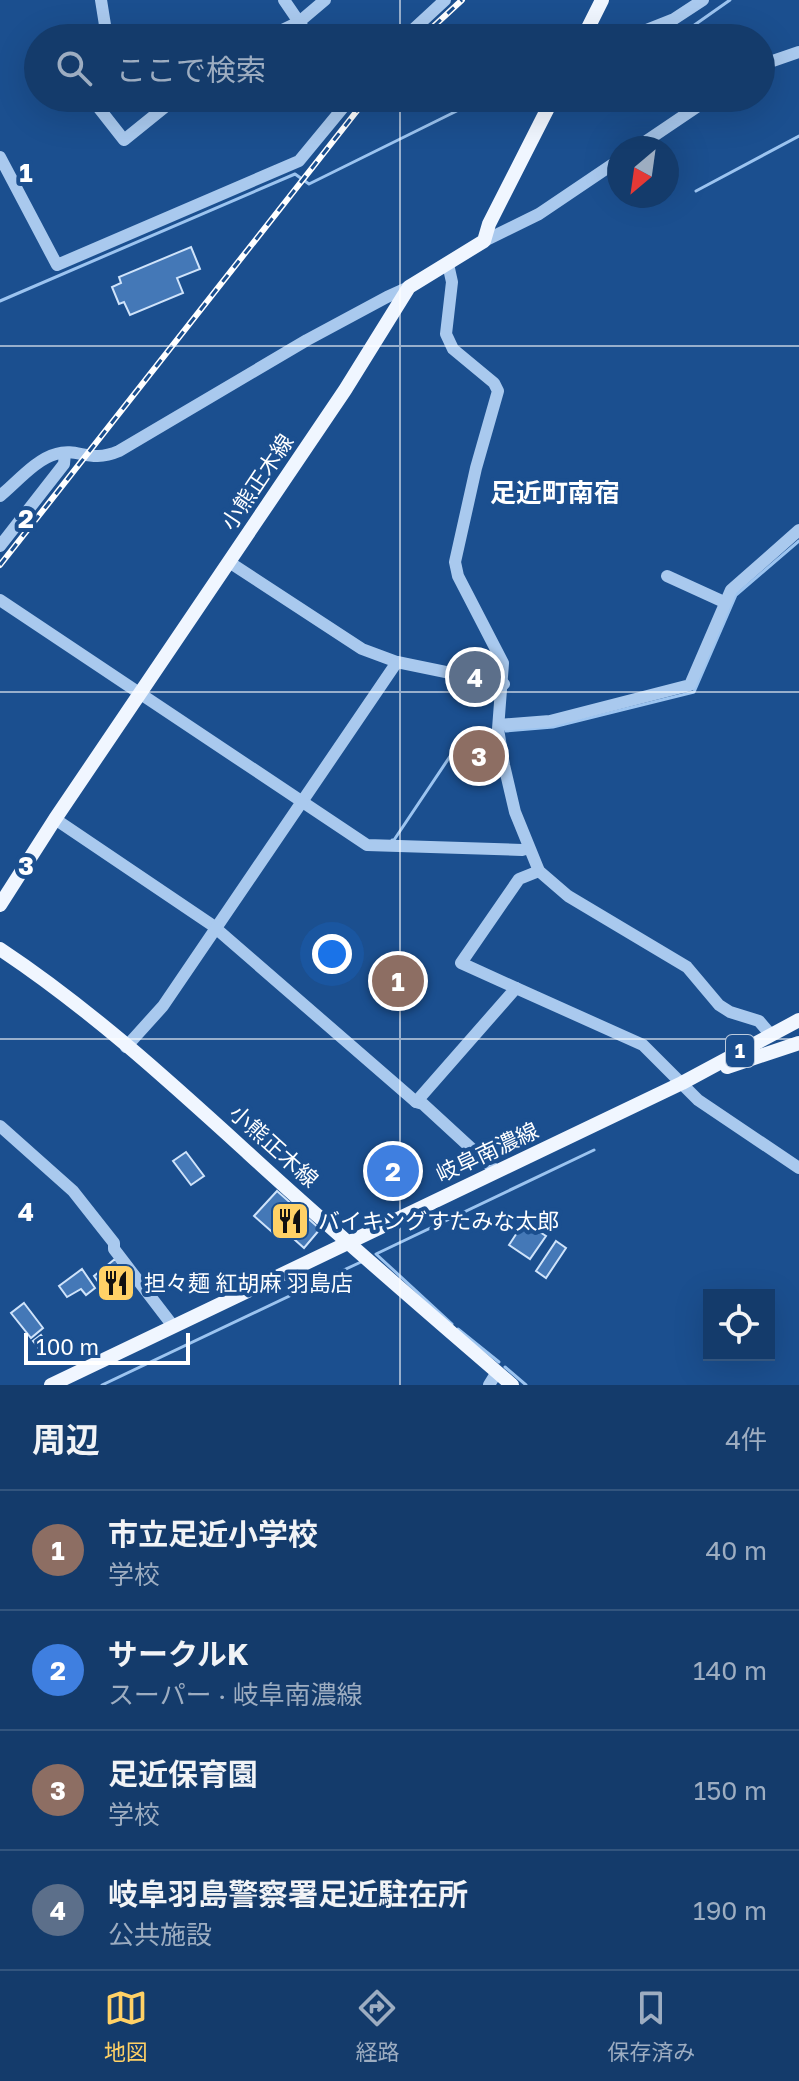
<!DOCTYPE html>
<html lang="ja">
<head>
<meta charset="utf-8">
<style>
  :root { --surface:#143b6b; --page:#214673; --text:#f1f3f6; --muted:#9dadc1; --line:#33557e; --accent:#ffd166 }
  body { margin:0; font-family:"Golos Text","Noto Sans JP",sans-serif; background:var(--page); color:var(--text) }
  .controls { position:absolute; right:24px; bottom:24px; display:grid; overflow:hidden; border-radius:0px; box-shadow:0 8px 32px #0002 }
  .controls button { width:72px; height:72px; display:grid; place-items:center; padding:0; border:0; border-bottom:2px solid var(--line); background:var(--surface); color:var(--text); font:40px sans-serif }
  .compass { position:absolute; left:607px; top:136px; width:72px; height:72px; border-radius:50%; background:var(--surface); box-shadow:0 8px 32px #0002; rotate:209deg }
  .scale { position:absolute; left:24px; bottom:20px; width:166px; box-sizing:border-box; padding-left:8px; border:4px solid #fff; border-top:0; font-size:22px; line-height:28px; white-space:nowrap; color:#fff; -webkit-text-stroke:6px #1b4f8f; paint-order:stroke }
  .you { position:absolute; left:332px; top:954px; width:28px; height:28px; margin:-20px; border:6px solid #fff; border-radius:50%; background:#1a73e8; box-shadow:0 0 0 12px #1a73e833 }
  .badge { display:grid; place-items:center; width:52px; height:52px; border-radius:50%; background:var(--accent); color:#fff; font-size:26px; font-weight:700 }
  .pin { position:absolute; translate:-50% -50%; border:4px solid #fff; box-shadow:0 2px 8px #0006 }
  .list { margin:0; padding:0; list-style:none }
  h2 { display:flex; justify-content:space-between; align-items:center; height:104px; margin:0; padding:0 32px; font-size:34px }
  h2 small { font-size:26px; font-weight:400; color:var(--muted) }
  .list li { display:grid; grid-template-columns:52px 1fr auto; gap:24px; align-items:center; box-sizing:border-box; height:120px; padding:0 32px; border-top:2px solid var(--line) }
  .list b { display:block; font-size:30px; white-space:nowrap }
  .list p { margin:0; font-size:26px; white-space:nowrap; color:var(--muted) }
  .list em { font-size:26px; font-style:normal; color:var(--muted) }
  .icon { flex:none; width:44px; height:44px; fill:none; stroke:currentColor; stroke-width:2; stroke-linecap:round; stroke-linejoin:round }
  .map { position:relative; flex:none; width:799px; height:1385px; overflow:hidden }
  .search { position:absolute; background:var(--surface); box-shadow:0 8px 32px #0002; left:24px; right:24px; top:24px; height:88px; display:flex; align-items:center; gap:20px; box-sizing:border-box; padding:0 28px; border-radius:44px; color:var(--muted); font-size:30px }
  .sheet { height:584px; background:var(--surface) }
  nav { display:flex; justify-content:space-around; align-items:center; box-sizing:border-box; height:112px; border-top:2px solid var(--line); background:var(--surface); font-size:22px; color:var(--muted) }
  nav a { display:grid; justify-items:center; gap:4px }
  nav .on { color:var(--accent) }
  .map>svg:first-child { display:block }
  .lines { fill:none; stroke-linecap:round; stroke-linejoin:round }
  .stream { stroke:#9cc4f0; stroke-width:3 }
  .building { fill:#4478b7; stroke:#cfe3fa; stroke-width:2 }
  .minor { stroke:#a9c9ee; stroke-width:12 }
  .major { stroke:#f0f6ff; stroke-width:14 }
  .rail-casing { stroke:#fff; stroke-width:6 }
  .rail { stroke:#1b4f8f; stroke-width:3; stroke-dasharray:9; stroke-linecap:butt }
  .grid { fill:none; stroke:#fff; stroke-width:2; stroke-opacity:0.55 }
  .labels { text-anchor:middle; stroke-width:8; stroke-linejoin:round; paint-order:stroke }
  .shield { fill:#1b4f8f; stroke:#bbcadd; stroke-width:2 }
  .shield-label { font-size:20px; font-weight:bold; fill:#fff }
  .street-label { font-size:22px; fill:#fff; stroke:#1b4f8f }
  .poi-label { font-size:22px; fill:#fff; stroke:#1b4f8f; text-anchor:start }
  .quarter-label { font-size:26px; font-weight:bold; fill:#fff; stroke:#1b4f8f }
  .grid-label { font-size:26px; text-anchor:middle; font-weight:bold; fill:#fff; stroke:#1b4f8f; stroke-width:8; stroke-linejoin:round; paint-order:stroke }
</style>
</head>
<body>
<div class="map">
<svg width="799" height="1385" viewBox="0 0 799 1385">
  <rect width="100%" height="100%" fill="#1b4f8f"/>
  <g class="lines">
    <g class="stream">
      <path d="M666,38L693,26L730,0"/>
      <path d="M696,191L799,136"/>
      <path d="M0,301L295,174L309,184L483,98"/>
      <path d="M506,731L553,727L694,692L736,595L799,541"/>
      <path d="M392,840H394L463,737L492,733"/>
      <path d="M333,1275L361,1262"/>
      <path d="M452,1324L376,1254L594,1150"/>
      <path d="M458,1329L499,1362"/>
      <path d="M505,1367L526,1385"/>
      <path d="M102,1385L321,1281"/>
    </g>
  </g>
  <g class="building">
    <path d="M191,247L200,269L177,278L183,293L130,315L124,302L119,304L112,287L121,283L119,277Z"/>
    <path d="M186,1152L204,1176L191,1185L173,1161Z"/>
    <path d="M388,1154L410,1174L398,1187L376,1167Z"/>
    <path d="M277,1191L320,1229L304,1248L285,1231L279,1238L254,1216Z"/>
    <path d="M524,1222L546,1236L530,1259L509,1245Z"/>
    <path d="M556,1241L566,1248L546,1278L536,1271Z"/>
    <path d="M115,1259L128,1276L125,1280L127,1283L112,1294L109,1290L106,1293L94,1276Z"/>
    <path d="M82,1269L95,1288L86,1295L81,1289L67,1297L59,1286Z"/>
    <path d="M24,1303L43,1328L31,1338L11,1313Z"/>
    <path d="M41,1335L52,1350L44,1355L33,1341Z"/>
  </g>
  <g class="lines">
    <g class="minor">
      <path d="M284,0L310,38"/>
      <path d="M97,38L105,25L101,0"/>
      <path d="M266,38L299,22L325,0"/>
      <path d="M404,38L445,0"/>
      <path d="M626,38L674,19L703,0"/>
      <path d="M761,65L799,52"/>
      <path d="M91,98L124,140L176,98"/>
      <path d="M636,148L710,98"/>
      <path d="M0,157L57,265L299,161L351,98"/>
      <path d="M484,241L539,214L619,160"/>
      <path d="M448,264L452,282L446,334L453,349L494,383L498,391L476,468L455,562L458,576L503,663L498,729L504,765L515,812L539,871L568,896L687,967L719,1005L730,1012L759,1021L770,1034"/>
      <path d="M0,496C16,483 36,459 56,454C79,447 89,464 119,451L307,340L387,297L409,287"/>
      <path d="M0,546L64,464L65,453"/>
      <path d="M229,562L362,649L397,662L504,684"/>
      <path d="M667,576L724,602"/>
      <path d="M0,600L367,845L522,850L529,848"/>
      <path d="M499,725L550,721L690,685L731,590L799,530"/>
      <path d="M55,819L212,925L416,1102L423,1104L497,1172"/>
      <path d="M516,988L643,1045L698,1100L799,1168"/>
      <path d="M126,1047L163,1006L397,662"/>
      <path d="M416,1102L516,988L461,963L519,879L539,871"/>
      <path d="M0,1126L73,1191L114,1243V1249L173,1326"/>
      <path d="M489,1385L497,1372"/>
    </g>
    <g class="major">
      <path d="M583,38L602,0"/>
      <path d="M0,905L55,819L345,390L409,287L484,241L489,224L553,98"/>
      <path d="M0,949C89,1008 169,1081 248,1153C334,1232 423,1308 512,1385"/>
      <path d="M727,1067L799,1043"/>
      <path d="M51,1385L682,1083L799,1020"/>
    </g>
    <g class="rail-casing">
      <g id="rail">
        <path d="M421,38L462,0"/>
        <path d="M0,565L367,98"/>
      </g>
    </g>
    <use href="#rail" class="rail"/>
  </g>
  <path class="grid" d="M400,0V38M400,98V1385M0,346H799M0,692H799M0,1039H799"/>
  <defs>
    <g id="restaurant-square" transform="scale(2)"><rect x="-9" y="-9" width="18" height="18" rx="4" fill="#ffd166" stroke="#1b4f8f"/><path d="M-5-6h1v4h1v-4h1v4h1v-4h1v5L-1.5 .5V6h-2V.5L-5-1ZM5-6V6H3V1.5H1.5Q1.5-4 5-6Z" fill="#111"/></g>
  </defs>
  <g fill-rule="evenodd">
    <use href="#restaurant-square" x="290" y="1221"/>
    <use href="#restaurant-square" x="116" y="1283"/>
  </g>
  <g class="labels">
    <rect class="shield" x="726" y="1035" width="28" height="32" rx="6"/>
    <g class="shield-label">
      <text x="740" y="1058">1</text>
    </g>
    <g class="street-label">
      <text transform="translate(257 482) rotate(-56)" y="8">小熊正木線</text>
      <text transform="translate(274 1146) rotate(42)" y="8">小熊正木線</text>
      <text transform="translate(487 1152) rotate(-25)" y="8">岐阜南濃線</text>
    </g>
    <g class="poi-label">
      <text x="318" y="1229">バイキングすたみな太郎</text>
      <text x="144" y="1291">担々麺 紅胡麻 羽島店</text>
    </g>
    <g class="quarter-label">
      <text x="555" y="502">足近町南宿</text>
    </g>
  </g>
  <g class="grid-label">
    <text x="26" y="182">1</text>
    <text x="26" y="528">2</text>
    <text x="26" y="875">3</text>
    <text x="26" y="1221">4</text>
  </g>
</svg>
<div class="controls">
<button><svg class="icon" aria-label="locate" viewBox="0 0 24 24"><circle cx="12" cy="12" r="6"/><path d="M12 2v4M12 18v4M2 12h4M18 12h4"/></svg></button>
</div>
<svg class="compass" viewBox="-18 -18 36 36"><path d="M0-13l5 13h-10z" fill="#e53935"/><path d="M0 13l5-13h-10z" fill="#9dadc1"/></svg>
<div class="scale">100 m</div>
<div class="you"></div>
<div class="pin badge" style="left:398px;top:981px;background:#8d6e63">1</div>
<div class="pin badge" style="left:393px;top:1171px;background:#3f7fe0">2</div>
<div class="pin badge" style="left:479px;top:756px;background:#8d6e63">3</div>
<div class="pin badge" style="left:475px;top:677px;background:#5c6f8a">4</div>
<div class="search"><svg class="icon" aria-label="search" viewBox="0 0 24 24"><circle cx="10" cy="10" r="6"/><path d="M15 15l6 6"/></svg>ここで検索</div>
</div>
<section class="sheet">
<h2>周辺<small>4件</small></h2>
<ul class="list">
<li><span class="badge" style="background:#8d6e63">1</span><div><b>市立足近小学校</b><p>学校</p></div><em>40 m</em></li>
<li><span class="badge" style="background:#3f7fe0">2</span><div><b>サークルK</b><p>スーパー · 岐阜南濃線</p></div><em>140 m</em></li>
<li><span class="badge" style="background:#8d6e63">3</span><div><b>足近保育園</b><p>学校</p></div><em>150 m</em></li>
<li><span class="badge" style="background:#5c6f8a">4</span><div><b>岐阜羽島警察署足近駐在所</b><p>公共施設</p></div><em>190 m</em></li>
</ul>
</section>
<nav>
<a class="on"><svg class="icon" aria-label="map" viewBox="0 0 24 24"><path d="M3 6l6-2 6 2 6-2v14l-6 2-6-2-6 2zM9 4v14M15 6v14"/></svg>地図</a>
<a><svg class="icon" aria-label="directions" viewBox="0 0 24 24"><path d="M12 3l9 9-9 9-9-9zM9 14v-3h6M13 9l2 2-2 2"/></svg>経路</a>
<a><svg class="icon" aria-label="saved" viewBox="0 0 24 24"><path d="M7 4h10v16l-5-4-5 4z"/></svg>保存済み</a>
</nav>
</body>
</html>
